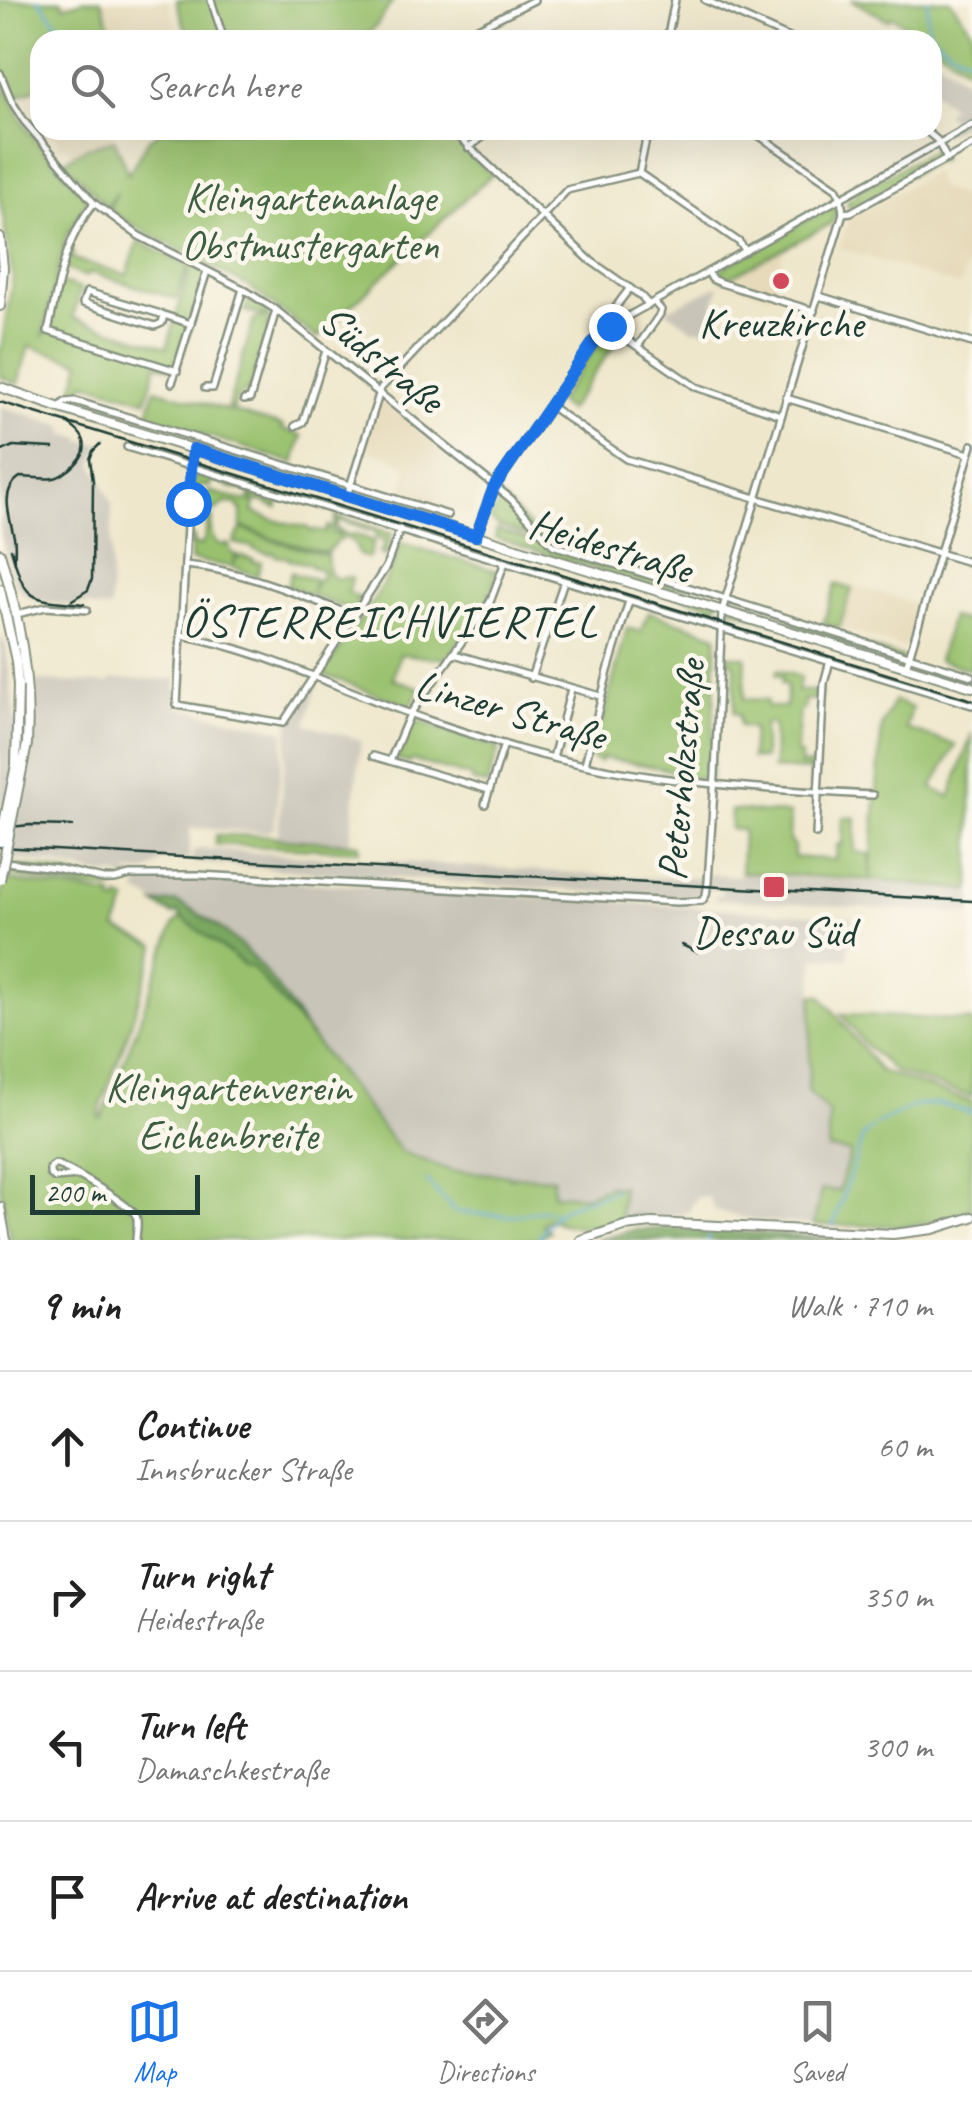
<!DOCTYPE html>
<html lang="en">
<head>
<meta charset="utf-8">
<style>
  :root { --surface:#fff; --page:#f6f6f6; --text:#222; --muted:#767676; --line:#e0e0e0; --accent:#1a73e8 }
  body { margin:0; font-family:Caveat,sans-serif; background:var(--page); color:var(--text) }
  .scale { position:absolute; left:30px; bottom:25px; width:170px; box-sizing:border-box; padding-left:10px; border:5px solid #1f3d34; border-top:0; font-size:28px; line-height:35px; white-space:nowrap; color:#1f3d34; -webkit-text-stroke:8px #fbf7ec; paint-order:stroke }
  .stop { position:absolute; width:30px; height:30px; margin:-22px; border:8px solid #1a73e8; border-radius:50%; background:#fff }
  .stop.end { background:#1a73e8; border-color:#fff; box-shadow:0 2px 10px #0008 }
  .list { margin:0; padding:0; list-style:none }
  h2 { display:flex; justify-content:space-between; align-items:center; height:130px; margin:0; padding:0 40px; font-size:42px }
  h2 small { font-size:32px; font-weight:400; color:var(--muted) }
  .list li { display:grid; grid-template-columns:65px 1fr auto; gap:30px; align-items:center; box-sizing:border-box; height:150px; padding:0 40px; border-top:2px solid var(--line) }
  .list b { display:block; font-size:38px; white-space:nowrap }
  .list p { margin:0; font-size:32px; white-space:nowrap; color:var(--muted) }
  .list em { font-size:32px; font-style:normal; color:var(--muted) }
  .icon { flex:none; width:55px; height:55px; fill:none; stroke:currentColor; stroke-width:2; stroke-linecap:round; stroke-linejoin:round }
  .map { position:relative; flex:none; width:972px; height:1240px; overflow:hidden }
  .search { position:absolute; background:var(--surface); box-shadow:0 10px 40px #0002; left:30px; right:30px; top:30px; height:110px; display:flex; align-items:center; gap:25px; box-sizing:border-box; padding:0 35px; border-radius:30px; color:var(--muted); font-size:38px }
  .sheet { height:730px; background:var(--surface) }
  nav { display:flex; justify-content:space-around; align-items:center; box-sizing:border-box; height:140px; border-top:2px solid var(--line); background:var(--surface); font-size:28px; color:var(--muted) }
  nav a { display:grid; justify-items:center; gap:5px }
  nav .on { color:var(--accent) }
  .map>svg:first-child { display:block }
  .built { fill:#e6daba }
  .industrial { fill:#c8c4b8 }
  .green { fill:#99c16d; stroke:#5c7f50; stroke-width:2.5 }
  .forest { fill:#7aa760; stroke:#4c724a; stroke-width:2.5 }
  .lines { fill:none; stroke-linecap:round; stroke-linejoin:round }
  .stream { stroke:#61abd9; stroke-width:2.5 }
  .street-casing { stroke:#879280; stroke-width:10 }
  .secondary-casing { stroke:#879280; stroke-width:12 }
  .primary-casing { stroke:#879280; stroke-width:12 }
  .street { stroke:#fff; stroke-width:5 }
  .secondary { stroke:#fff; stroke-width:8 }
  .primary { stroke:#fff; stroke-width:8 }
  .tram { stroke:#1f3d34; stroke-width:2.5 }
  .rail { stroke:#1f3d34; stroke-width:2.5 }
  .primary-bridge-casing { stroke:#879280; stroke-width:12; stroke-linecap:butt }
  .primary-bridge { stroke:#fff; stroke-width:8 }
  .route { stroke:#1a73e8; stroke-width:12 }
  .poi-dot { fill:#d1495b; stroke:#fbf7ec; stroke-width:4 }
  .labels { text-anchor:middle; stroke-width:9; stroke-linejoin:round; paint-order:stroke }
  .park-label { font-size:42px; fill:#3e5e42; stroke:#fbf7ec }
  .poi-label { font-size:42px; fill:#1f3d34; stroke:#fbf7ec }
  .street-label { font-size:42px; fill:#1f3d34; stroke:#fbf7ec }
  .neighbourhood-label { font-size:45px; letter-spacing:2.5px; fill:#1f3d34; stroke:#fbf7ec }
</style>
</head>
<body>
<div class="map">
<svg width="972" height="1240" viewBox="0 0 972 1240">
  <rect width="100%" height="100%" fill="#fbf7ec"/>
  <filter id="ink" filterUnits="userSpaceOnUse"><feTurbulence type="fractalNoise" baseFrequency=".01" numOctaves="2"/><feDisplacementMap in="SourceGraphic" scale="20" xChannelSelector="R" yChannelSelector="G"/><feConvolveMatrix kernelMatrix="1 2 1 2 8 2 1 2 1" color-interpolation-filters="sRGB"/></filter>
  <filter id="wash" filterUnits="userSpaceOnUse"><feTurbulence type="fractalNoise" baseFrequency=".0048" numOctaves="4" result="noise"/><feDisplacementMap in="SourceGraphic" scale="40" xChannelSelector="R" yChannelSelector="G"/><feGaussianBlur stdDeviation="2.25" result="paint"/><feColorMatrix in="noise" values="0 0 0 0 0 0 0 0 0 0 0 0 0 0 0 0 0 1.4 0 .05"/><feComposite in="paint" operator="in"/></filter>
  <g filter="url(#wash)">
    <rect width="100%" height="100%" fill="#efe7cc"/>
    <g class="built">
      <path d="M44,0H168L181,40H84Z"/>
      <path d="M53,130H111L115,140L86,148L72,156L66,146L59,148L56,136L51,137L49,132Z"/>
      <path d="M933,172L940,189L969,198L971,209L967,264L960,286L839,248L849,217Z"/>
      <path d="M784,249L771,296L730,283L732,277Z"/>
      <path d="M380,397L442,448L441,450L482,485L472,516L400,494L408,468L394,459L364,449Z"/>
      <path d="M853,585L919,605L906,647L904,648L839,628Z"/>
    </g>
    <g class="industrial">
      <path d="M937,58L972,86V120L940,138L952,120L945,114L951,106L932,90V64Z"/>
      <path d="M720,285L706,331L697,328L694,330L666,310Z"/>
      <path d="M0,406L64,426L65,434L81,438L82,441L97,443L100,448L96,453L93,464L112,503L110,609L93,608L91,605L72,606L33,599L23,593L13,580L0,532Z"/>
      <path d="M0,635L6,646L15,722H36V681L108,683L114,679H176V707L285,731L274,828L267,832L190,828L189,860H163L148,872L125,873L132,876L182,880L221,878L292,882L851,917L848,959L815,957L808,1091L829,1113L830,1129L851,1151L839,1191L821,1190L814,1225L760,1221L721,1213L713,1208L709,1197H696L689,1212L672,1216L620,1219L622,1187L609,1186L585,1196L552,1194L553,1178H508L507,1175L452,1171L401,1152L312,1038L273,980L234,937L176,902L161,905L137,892L139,884L117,875H99L50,863L0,857Z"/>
      <path d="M312,682L318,684L306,724L361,740L350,843L277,839L290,717Z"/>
      <path d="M200,849L651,878L699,877L707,874L739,876L740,874L972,890V914L715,899L716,895H722V890L704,889L695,897L677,898L192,863L193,851Z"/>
    </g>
    <g class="green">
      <path d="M0,0H61L64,6L83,0H101L112,32L91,40H40V87L13,98L0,59Z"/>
      <path d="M176,0H392V2L377,25L362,40H189Z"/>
      <path d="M851,0H950L972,30V72L932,43V40H928L892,16L888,20Z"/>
      <path d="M0,79L26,127L87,199V202L66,237L43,335L48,330L59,282L81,289L73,318L167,347L192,262L207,270L177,371L157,364L146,400L84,382L78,399L71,398L81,362L29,346L18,384L0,377V354L13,277L0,200Z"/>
      <path d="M162,130H444L490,171L491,175L317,338L251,288L122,219L109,209L117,192L107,206L64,161L86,148L115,140L128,174L149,139Z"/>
      <path d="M935,149L939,150L942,158L939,161L937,159L852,208L847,206L849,199L857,195V192Z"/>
      <path d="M831,207H836L839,215H835L832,223L724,280L719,276L721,270L728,264Z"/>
      <path d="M138,241L188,266L177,299L89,272L87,277L65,269L70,249L73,252V259L127,275Z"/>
      <path d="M249,298L266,310L267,316H269L268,333L251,389L237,397L234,409L228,407L254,319L266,316L245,311Z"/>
      <path d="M611,333L619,338L568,411L557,402L598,343L605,342Z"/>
      <path d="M155,389L283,426L282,429L302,436L294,463L147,417Z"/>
      <path d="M198,474L201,477L204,476L255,491L253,498L256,491L280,499L277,508L264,502L252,500V502L255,504L253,512L270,519L308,528L312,532L314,530L325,533L328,526L331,527L333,533L340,536C336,527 332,532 336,516L385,531V534L392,533L386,557L379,553L384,546L383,540L376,538L377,533L371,529L368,530L359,527L358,525L347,523L346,521H338L336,529L351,536L353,534L374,541L369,558L359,555L355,544L346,537L336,542L327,553L273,539L241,526V511L236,504L225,503L216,511L204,507L209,491L248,502L251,494L244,490L232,488L231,486L229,487L219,482H211L209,487L203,485L199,488L198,499L193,498L194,479Z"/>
      <path d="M503,499L544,541L500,527L490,519Z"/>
      <path d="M209,517H213C210,528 209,539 220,545L228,544L232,553L236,555L233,565L237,555L239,558L241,556L254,560V562H261L257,576L233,567L191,560V536L194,537L193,544L200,546L204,541Z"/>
      <path d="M241,528L275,541L327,555L329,574L338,579L346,577L352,578L348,594L361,598L359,602H356V606L351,610L287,586L291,572L297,575L315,579L312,592L317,580L321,579L322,570L311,567V564L289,560V558L275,556V553L271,552L270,554L253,549V547L234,543Z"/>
      <path d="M497,530L719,600L716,607L495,538Z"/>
      <path d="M401,543L498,571L487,603L446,659L400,654L393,679L421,688L410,707L322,674C349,634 387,590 401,543Z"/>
      <path d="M836,584L852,589L839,628L823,624Z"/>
      <path d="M731,604L907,659L905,665L730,608Z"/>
      <path d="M649,612L717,635L711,778C692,781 689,777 673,771C650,765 625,762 602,758L600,762L592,759L627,628L641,632Z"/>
      <path d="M951,617L972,623V670L938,660Z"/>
      <path d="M727,655L746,657L744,699L767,700V707H786L787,685L782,684V677L776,675L777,670L801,677L797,691H820L819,700L804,699V709L800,710L796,754L801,755L800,765H816L814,785L812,786V771L772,769L774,764L773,723L764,724V759L751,758L753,728L740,726L739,714L734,713L735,663L727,662Z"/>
      <path d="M894,701L912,708L906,729L956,745L932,788L950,797L972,733L970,890L869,880L741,872L743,830L730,829L731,810L790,814L789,841L794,846V857L835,860L837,845H842L843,817L856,818L855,852L870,854V878L882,725Z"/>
      <path d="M414,719L499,748L487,785L472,781V777L411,760L409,764L395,758L411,721Z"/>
      <path d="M216,835L272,836L281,839L359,844V851L215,844Z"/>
      <path d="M9,865L45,869L102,882H116L117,888C96,894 32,878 7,874Z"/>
      <path d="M9,880L113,896L112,902L118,903L119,898L127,901L116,929L156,946L127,1036L100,1108L99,1117H102L133,1038L174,925L181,917L246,966H251L312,1038L401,1152L452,1171L508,1175V1177L512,1178L513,1176L553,1178V1194L585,1196L609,1186L622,1187L620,1218L641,1216L597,1229L562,1224L548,1219L542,1225L549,1231L536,1240H11L0,1186V902L4,881Z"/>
      <path d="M813,995H821L880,1071L972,1102L971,1210L940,1221L910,1226L814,1225L821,1190L839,1191L850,1152L828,1149L829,1113L808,1091Z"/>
      <path d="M841,1014L972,1021V1097L895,1072L867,1047Z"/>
    </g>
    <g class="forest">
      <path d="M176,902C246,935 270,977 312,1038L251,966H246L181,917L178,912L173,915L155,904Z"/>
      <path d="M672,1228L860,1240H595L633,1230Z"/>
    </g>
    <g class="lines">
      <g class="stream">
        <path d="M39,0L71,40"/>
        <path d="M928,0C926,27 925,34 949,48C957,53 963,57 972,59"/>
        <path d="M382,2L383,0"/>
        <path d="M345,40L356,33"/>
        <path d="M877,1124L916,1105L939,1104L972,1113"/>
        <path d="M427,1181L455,1212L508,1216L544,1210L556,1213"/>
        <path d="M833,1226L863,1136L873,1127"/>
        <path d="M537,1240C566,1195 571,1208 615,1190"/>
        <path d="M708,1240V1236"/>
      </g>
    </g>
  </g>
  <g filter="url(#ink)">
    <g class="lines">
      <g class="street-casing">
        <g id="street">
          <path d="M211,0L224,40"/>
          <path d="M705,0L794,40"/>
          <path d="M454,40L534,0"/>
          <path d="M667,40L675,0"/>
          <path d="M0,73L12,102L24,121L94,203L139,236L243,289L276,310L511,499L553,545L972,676"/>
          <path d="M451,130L591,261L641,296L649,305"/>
          <path d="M925,130L937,140L947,159"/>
          <path d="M468,148L492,130"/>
          <path d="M639,173L648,130"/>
          <path d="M94,203C63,241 59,284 48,331L177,371"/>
          <path d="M843,213L851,212L972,145"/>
          <path d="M708,272L712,279L721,283L814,311"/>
          <path d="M819,296L972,343"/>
          <path d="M164,315L162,323L155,326L83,303L87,292L164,315L191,324"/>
          <path d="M612,325L972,125"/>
          <path d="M611,326L622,336L696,387L781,415"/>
          <path d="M611,326C609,312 622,299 630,288"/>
          <path d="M638,346L660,314L661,310L654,302"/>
          <path d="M172,383L207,271"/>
          <path d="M205,388H213L243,289"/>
          <path d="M786,398L969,454"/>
          <path d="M244,400L250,399L276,310"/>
          <path d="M61,406L65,402L75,401L448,515"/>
          <path d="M550,406L626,459L972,563"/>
          <path d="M295,426L303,422L326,351"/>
          <path d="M127,447L972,705"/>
          <path d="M193,449L189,490L177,705L283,723L386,567L400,529"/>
          <path d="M347,496L381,388L567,190L639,173L739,242L746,251"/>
          <path d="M185,565C243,570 300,595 354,616"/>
          <path d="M17,614L46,607L87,610"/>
          <path d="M181,635C262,650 334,687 411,714C446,727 483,738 519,749C634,782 754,789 873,795"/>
          <path d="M454,654L600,696"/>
          <path d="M906,667L972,445"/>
          <path d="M531,678L564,581"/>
          <path d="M373,756L489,790"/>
          <path d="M553,758L571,689"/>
          <path d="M390,761L410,714L490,602L505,562"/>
          <path d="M585,764L608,671L629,601"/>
          <path d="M485,804L504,744"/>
          <path d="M816,834L824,683L830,661"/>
          <path d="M5,862L56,868L103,879H115L130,875H199L676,902L702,901L706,895L708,882L715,775L722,611L843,213L841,198L836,188L751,130"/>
          <path d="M79,1176L55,1178L50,1174V1168L55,1164C66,1167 133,1206 136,1216C139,1222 136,1233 136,1240"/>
        </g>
      </g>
      <g class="secondary-casing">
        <g id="secondary">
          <path d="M0,387L63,409L222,458L972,687"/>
          <path d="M476,536L494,487L599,335L611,326"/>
        </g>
      </g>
      <g class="primary-casing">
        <g id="primary">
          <path d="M0,238L3,268L0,306"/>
          <path d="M0,553C19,616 31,678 27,744"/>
          <path d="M0,589L16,661L18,686"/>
          <path d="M0,1207L6,1240"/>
          <path d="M581,1240L624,1226L652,1223L893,1234L933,1229L972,1217"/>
        </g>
      </g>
      <use href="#street" class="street"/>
      <use href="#secondary" class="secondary"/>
      <use href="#primary" class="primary"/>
      <g class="tram">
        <path d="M0,402L972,700"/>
        <path d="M0,452L13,446L53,448"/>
        <path d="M11,549C27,604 28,598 84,604"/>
        <path d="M15,562C14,553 16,545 14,537C9,515 0,490 20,477C31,477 43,480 54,478C60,477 64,473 69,470C89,454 91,438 68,424"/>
        <path d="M72,600L88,590L92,579L93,481L90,459L93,451L100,444"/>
      </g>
      <g class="rail">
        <path d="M0,828L30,825L72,826"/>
        <path d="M0,847L972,901"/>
        <path d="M682,945L697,952"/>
      </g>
      <g class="primary-bridge-casing">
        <g id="primary-bridge">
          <path d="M0,842L16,765L18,686"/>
          <path d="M0,880L27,744"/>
        </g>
      </g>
      <use href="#primary-bridge" class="primary-bridge"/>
    </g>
  </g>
  <g class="lines" filter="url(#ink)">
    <path class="route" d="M188,503L193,449L476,536L494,487L599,334L611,326"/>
  </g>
  <g class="poi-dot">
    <circle cx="781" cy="281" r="10"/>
    <rect x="762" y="875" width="24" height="24" rx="5"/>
  </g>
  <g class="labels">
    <g class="park-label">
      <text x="310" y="211">Kleingartenanlage<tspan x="310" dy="48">Obstmustergarten</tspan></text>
      <text x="228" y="1101">Kleingartenverein<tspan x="228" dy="48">Eichenbreite</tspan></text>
    </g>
    <g class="poi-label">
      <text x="781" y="337">Kreuzkirche</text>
      <text x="774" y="946">Dessau Süd</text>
    </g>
    <g class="street-label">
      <text transform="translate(383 358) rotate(39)" y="15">Südstraße</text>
      <text transform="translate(611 545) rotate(17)" y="15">Heidestraße</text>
      <text transform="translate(511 709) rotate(16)" y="15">Linzer Straße</text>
      <text transform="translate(680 770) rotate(-85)" y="15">Peterholzstraße</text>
    </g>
    <g class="neighbourhood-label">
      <text x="390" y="636">ÖSTERREICHVIERTEL</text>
    </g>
  </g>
</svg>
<div class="scale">200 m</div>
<div class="stop" style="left:188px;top:503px"></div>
<div class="stop end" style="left:611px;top:326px"></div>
<div class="search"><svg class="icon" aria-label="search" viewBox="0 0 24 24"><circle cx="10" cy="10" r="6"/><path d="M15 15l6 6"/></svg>Search here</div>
</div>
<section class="sheet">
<h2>9 min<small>Walk · 710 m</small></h2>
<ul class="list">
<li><svg class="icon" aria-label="ahead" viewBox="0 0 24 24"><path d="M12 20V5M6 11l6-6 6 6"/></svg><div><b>Continue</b><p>Innsbrucker Straße</p></div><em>60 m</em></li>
<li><svg class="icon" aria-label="right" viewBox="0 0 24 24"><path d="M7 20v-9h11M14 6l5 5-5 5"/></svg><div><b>Turn right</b><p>Heidestraße</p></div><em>350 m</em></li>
<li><svg class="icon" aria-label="left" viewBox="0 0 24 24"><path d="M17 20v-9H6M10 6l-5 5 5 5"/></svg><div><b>Turn left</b><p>Damaschkestraße</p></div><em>300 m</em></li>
<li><svg class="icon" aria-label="arrive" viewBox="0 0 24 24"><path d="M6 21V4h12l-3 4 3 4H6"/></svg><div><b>Arrive at destination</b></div></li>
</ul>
</section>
<nav>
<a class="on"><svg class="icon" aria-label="map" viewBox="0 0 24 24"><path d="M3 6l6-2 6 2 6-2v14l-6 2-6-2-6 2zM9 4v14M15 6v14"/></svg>Map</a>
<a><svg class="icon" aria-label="directions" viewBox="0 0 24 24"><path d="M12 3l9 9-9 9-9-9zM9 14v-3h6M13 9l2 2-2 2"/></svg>Directions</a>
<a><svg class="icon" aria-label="saved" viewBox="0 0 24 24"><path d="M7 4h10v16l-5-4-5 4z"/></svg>Saved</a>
</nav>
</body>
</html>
